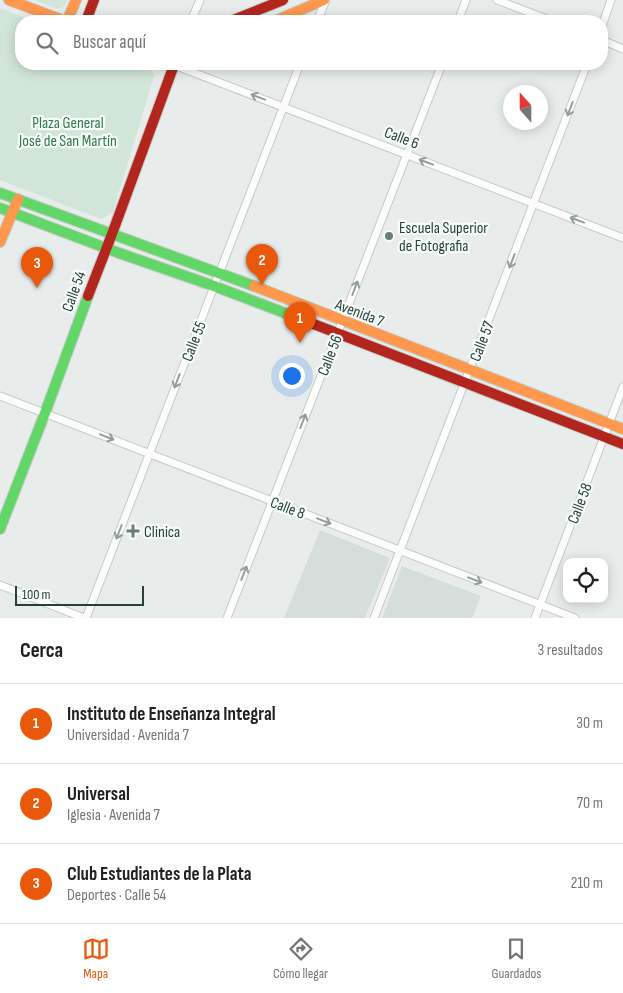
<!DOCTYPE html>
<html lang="es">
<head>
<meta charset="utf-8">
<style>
  :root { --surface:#fff; --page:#f6f6f6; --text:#202124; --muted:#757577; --line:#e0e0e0; --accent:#ea580c }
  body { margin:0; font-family:"Sofia Sans Condensed",sans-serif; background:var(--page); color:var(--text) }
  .controls { position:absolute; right:15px; bottom:15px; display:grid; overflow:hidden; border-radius:10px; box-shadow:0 2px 12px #0003 }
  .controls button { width:45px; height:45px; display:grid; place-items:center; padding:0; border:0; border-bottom:1px solid var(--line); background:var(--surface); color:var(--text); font:25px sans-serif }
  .compass { position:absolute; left:503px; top:85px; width:45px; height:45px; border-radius:50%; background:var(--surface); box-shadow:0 2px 12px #0003; rotate:339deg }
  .scale { position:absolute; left:15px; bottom:12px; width:129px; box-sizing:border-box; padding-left:5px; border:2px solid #24423a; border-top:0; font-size:14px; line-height:18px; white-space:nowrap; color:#24423a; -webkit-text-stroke:4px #f7fbf9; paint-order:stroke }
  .you { position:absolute; left:291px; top:375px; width:18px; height:18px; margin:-12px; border:4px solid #fff; border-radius:50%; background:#1a73e8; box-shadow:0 0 0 8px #1a73e833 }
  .badge { display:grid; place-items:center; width:32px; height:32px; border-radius:50%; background:var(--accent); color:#fff; font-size:16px; font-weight:700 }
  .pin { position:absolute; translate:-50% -41px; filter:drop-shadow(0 1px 2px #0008) }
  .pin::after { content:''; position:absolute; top:26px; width:18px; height:15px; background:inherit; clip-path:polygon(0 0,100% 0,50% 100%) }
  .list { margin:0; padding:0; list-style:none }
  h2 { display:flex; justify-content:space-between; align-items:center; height:65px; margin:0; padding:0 20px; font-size:21px }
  h2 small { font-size:16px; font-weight:400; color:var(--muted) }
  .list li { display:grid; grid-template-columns:32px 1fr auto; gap:15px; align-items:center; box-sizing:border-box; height:80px; padding:0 20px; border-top:1px solid var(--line) }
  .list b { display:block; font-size:19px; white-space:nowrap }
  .list p { margin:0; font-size:16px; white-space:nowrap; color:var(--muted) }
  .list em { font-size:16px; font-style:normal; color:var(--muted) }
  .icon { flex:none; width:28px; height:28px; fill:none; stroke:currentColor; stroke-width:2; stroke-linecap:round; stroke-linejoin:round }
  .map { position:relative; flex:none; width:623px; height:618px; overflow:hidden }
  .search { position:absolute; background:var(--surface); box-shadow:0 2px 12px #0003; left:15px; right:15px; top:15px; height:55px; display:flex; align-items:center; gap:12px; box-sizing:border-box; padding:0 18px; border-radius:20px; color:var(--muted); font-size:19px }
  .sheet { height:305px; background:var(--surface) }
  nav { display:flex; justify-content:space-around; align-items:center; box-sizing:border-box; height:70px; border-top:1px solid var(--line); background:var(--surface); font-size:14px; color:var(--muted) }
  nav a { display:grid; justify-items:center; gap:2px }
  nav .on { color:var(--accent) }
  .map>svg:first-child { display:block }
  .built { fill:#d6dedb }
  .green { fill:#d1e6d8 }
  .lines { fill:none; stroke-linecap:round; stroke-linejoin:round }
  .street-casing { stroke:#c5cac8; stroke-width:9 }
  .fast-casing { stroke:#c3cbc8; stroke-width:12 }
  .slow-casing { stroke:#c3cbc8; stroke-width:12 }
  .jam-casing { stroke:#c3cbc8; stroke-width:12 }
  .street { stroke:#fcfcfc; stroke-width:7 }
  .fast { stroke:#63d668; stroke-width:10 }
  .slow { stroke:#ff974d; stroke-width:10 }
  .jam { stroke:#b3261e; stroke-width:10 }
  .oneway { stroke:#909f9b }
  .poi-dot { fill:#697e78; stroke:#f7fbf9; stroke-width:2 }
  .labels { text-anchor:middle; stroke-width:4.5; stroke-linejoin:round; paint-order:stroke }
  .park-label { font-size:16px; fill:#2d7a4b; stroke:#f7fbf9 }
  .street-label { font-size:16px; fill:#24423a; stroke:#f7fbf9 }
  .poi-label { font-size:16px; fill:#24423a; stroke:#f7fbf9; text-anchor:start }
</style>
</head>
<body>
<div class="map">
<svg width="623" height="618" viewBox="0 0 623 618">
  <rect width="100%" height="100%" fill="#e8edeb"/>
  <g class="built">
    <path d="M320,530L390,558L365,618H284Z"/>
    <path d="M402,566L481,596L472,618H382Z"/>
  </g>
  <g class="green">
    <path d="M34,0H68L65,6L58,9Z"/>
    <path d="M0,8L33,21H21V64H138L151,69L154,76L113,212L101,219L0,180Z"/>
  </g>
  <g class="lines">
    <g class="street-casing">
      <g id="street">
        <path d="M497,0L552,21"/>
        <path d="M191,21L200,0"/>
        <path d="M317,21L326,0"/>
        <path d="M458,21L466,0"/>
        <path d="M602,26L611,0"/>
        <path d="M602,40L623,49"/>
        <path d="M174,64V65L623,238"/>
        <path d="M0,396L575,618"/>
        <path d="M0,585L84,618"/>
        <path d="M86,618L300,64"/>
        <path d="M227,618L442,64"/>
        <path d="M374,618L587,64"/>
        <path d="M535,618L623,387"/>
      </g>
    </g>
    <g class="fast-casing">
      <g id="fast">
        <path d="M0,193L254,286"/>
        <path d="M0,208L119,253L214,286L298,318"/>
        <path d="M0,529L45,413L88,296"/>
      </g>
    </g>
    <g class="slow-casing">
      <g id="slow">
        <path d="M9,0L65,21"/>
        <path d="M67,21L76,0"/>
        <path d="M275,21L324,0"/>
        <path d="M0,242L18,199"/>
        <path d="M254,286L623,429"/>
      </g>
    </g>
    <g class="jam-casing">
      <g id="jam">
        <path d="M86,21L94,0"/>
        <path d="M231,21L283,0"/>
        <path d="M88,296L112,234L174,65"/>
        <path d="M298,318L623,444"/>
      </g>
    </g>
    <use href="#street" class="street"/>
    <use href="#fast" class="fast"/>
    <use href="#slow" class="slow"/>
    <use href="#jam" class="jam"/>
  </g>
  <defs><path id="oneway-shaft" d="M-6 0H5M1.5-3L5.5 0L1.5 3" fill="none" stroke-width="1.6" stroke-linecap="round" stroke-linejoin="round" transform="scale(1.25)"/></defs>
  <g class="oneway">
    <use href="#oneway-shaft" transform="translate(258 97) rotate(-159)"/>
    <use href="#oneway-shaft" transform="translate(570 109) rotate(111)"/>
    <use href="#oneway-shaft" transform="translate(426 162) rotate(-159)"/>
    <use href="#oneway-shaft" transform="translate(577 220) rotate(-159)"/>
    <use href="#oneway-shaft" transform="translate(512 261) rotate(111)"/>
    <use href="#oneway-shaft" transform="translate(355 288) rotate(-69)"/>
    <use href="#oneway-shaft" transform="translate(177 381) rotate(111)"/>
    <use href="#oneway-shaft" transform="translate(303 421) rotate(-69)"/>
    <use href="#oneway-shaft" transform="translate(107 437) rotate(21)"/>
    <use href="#oneway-shaft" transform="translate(324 521) rotate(21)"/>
    <use href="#oneway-shaft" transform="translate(119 532) rotate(111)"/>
    <use href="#oneway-shaft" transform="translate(244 573) rotate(-69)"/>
    <use href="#oneway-shaft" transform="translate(475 580) rotate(21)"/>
  </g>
  <g class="poi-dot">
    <circle cx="389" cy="236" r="5"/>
    <path d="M130.5 523.5h5v5h5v5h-5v5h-5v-5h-5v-5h5z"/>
  </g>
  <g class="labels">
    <g class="park-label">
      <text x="68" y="128">Plaza General<tspan x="68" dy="18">José de San Martín</tspan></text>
    </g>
    <g class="street-label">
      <text transform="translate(402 137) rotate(21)" y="6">Calle 6</text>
      <text transform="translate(73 291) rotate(-70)" y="6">Calle 54</text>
      <text transform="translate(360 312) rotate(21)" y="6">Avenida 7</text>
      <text transform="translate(193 341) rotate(-69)" y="6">Calle 55</text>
      <text transform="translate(481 341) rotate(-69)" y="6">Calle 57</text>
      <text transform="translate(329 355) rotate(-69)" y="6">Calle 56</text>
      <text transform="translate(579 503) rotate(-69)" y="6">Calle 58</text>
      <text transform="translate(288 507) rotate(21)" y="6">Calle 8</text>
    </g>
    <g class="poi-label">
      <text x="399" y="233">Escuela Superior<tspan x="399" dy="18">de Fotografia</tspan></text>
      <text x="144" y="537">Clinica</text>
    </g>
  </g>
</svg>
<div class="controls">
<button><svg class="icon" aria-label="locate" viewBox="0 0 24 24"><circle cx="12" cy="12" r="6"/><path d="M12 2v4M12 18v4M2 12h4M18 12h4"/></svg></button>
</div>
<svg class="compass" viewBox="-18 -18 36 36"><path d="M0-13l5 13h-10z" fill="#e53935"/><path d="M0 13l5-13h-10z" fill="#757577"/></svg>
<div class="scale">100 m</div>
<div class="you"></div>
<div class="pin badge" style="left:300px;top:343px">1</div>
<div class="pin badge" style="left:262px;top:285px">2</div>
<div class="pin badge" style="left:37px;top:288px">3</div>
<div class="search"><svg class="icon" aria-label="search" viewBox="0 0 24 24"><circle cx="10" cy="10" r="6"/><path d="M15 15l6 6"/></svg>Buscar aquí</div>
</div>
<section class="sheet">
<h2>Cerca<small>3 resultados</small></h2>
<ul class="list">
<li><span class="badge">1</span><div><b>Instituto de Enseñanza Integral</b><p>Universidad · Avenida 7</p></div><em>30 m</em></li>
<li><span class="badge">2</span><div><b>Universal</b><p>Iglesia · Avenida 7</p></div><em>70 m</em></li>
<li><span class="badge">3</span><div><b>Club Estudiantes de la Plata</b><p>Deportes · Calle 54</p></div><em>210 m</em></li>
</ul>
</section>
<nav>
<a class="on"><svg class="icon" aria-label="map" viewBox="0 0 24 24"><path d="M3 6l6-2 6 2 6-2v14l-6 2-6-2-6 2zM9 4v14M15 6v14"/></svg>Mapa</a>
<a><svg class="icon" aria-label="directions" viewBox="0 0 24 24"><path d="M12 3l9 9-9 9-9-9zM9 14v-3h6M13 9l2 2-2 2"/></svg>Cómo llegar</a>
<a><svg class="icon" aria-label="saved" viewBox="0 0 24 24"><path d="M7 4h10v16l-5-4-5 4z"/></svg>Guardados</a>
</nav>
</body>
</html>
